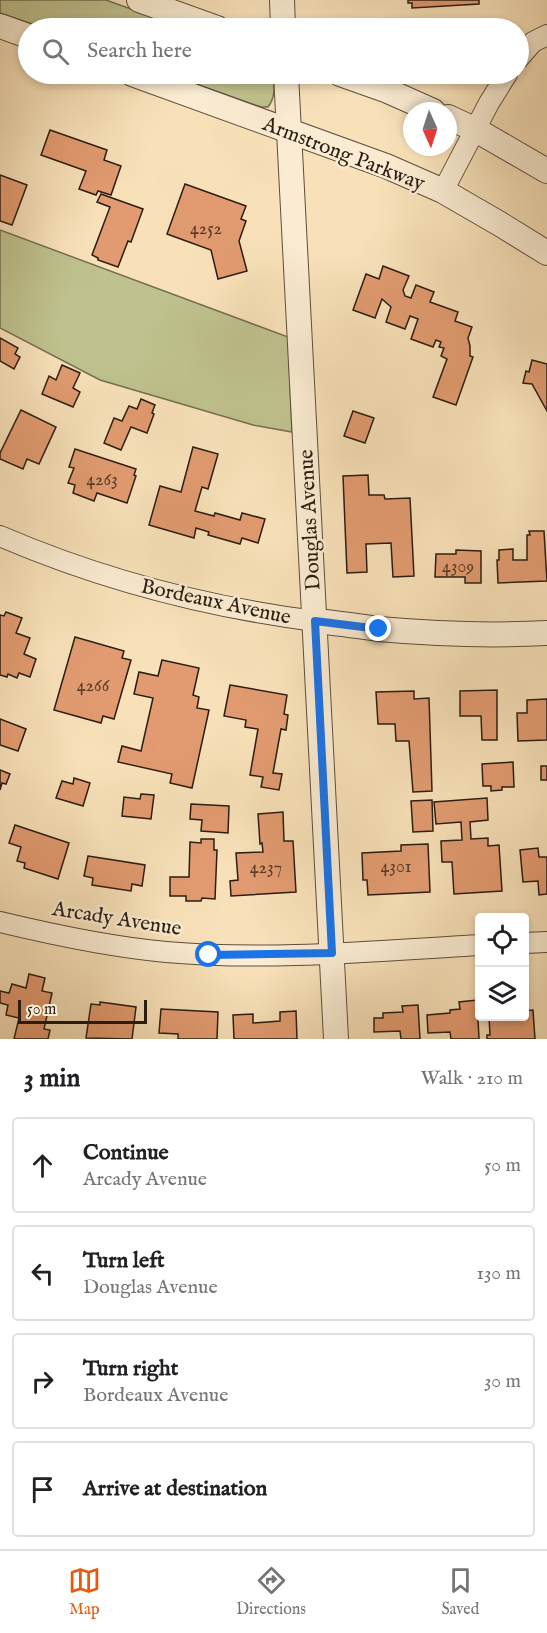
<!DOCTYPE html>
<html lang="en">
<head>
<meta charset="utf-8">
<style>
  :root { --surface:#fff; --page:#f6f6f6; --text:#202124; --muted:#757577; --line:#e0e0e0; --accent:#ea580c }
  body { margin:0; font-family:"IM FELL English",serif; background:var(--page); color:var(--text) }
  .controls { position:absolute; right:18px; bottom:18px; display:grid; overflow:hidden; border-radius:6px; box-shadow:0 3px 9px #0003 }
  .controls button { width:54px; height:54px; display:grid; place-items:center; padding:0; border:0; border-bottom:2px solid var(--line); background:var(--surface); color:var(--text); font:30px sans-serif }
  .compass { position:absolute; left:403px; top:102px; width:54px; height:54px; border-radius:50%; background:var(--surface); box-shadow:0 3px 9px #0003; rotate:177deg }
  .scale { position:absolute; left:18px; bottom:15px; width:129px; box-sizing:border-box; padding-left:6px; border:3px solid #2b1d12; border-top:0; font-size:16px; line-height:21px; white-space:nowrap; color:#2b1d12; -webkit-text-stroke:4px #faecd2; paint-order:stroke }
  .stop { position:absolute; width:18px; height:18px; margin:-14px; border:4px solid #1a73e8; border-radius:50%; background:#fff }
  .stop.end { background:#1a73e8; border-color:#fff; box-shadow:0 2px 6px #0008 }
  .list { margin:0; padding:0; list-style:none }
  h2 { display:flex; justify-content:space-between; align-items:center; height:78px; margin:0; padding:0 24px; font-size:26px }
  h2 small { font-size:20px; font-weight:400; color:var(--muted) }
  .list li { display:grid; grid-template-columns:39px 1fr auto; gap:18px; align-items:center; box-sizing:border-box; height:96px; margin:0 12px 12px; padding:0 12px; border:2px solid var(--line); border-radius:6px }
  .list b { display:block; font-size:22px; white-space:nowrap }
  .list p { margin:0; font-size:20px; white-space:nowrap; color:var(--muted) }
  .list em { font-size:20px; font-style:normal; color:var(--muted) }
  .icon { flex:none; width:33px; height:33px; fill:none; stroke:currentColor; stroke-width:2; stroke-linecap:round; stroke-linejoin:round }
  .map { position:relative; flex:none; width:547px; height:1039px; overflow:hidden }
  .search { position:absolute; background:var(--surface); box-shadow:0 3px 9px #0003; left:18px; right:18px; top:18px; height:66px; display:flex; align-items:center; gap:15px; box-sizing:border-box; padding:0 21px; border-radius:33px; color:var(--muted); font-size:22px }
  .sheet { height:510px; background:var(--surface) }
  nav { display:flex; justify-content:space-around; align-items:center; box-sizing:border-box; height:84px; border-top:2px solid var(--line); background:var(--surface); font-size:16px; color:var(--muted) }
  nav a { display:grid; justify-items:center; gap:3px }
  nav .on { color:var(--accent) }
  .map>svg:first-child { display:block }
  .green { fill:#bfc28e; stroke:#757050; stroke-width:1.5 }
  .building { fill:#e29b70; stroke:#2b1d12; stroke-width:1.5 }
  .lines { fill:none; stroke-linecap:round; stroke-linejoin:round }
  .minor-casing { stroke:#5e4e3c; stroke-width:22 }
  .tertiary-casing { stroke:#5e4e3c; stroke-width:26 }
  .minor { stroke:#faecd2; stroke-width:20 }
  .tertiary { stroke:#faecd2; stroke-width:24 }
  .route { stroke:#1a73e8; stroke-width:8 }
  .labels { text-anchor:middle; stroke-width:5; stroke-linejoin:round; paint-order:stroke }
  .number-label { font-size:18px; fill:#593c2a }
  .street-label { font-size:21px; fill:#2b1d12; stroke:#faecd2 }
</style>
</head>
<body>
<div class="map">
<svg width="547" height="1039" viewBox="0 0 547 1039">
  <rect width="100%" height="100%" fill="#f8e1b9"/>
  <filter id="stains"><feTurbulence type="fractalNoise" baseFrequency=".00333" numOctaves="4"/><feColorMatrix values="0 0 0 0 .2 0 0 0 0 .09 0 0 0 0 .02 0 0 0 .5 -.17"/></filter>
  <radialGradient id="worn" r=".72"><stop offset=".6" stop-color="#630" stop-opacity="0"/><stop offset="1" stop-color="#630" stop-opacity=".3"/></radialGradient>
  <g class="green">
    <path d="M0,0H106L184,28H44L0,13Z"/>
    <path d="M168,74H273C274,86 276,97 268,107H261Z"/>
    <path d="M0,230L288,337L292,432L253,425L100,380L0,328Z"/>
  </g>
  <g class="building">
    <path d="M408,0H479V4L412,8V3H408Z"/>
    <path d="M50,130L107,150L104,160L121,166L111,195L98,191L96,195L79,189L86,171L41,155Z"/>
    <path d="M0,175L27,185L12,225L0,221Z"/>
    <path d="M185,184L246,206L241,219L246,221L239,241L247,271L218,279L211,250L167,234Z"/>
    <path d="M101,194L143,209L131,242L128,241L118,267L98,260V258L92,255L110,207L97,202Z"/>
    <path d="M383,266L409,276L403,290L405,296L411,298L416,285L434,292L430,302L458,312L455,321L472,327L468,338L470,346V356L473,357L456,405L433,397L447,359L441,356L444,348L439,347L441,342L436,340L433,347L411,339L418,319L410,316L405,329L386,322L391,307L382,299L375,318L353,310L366,274L379,279Z"/>
    <path d="M0,338L18,348L15,354L20,357L14,369L0,361Z"/>
    <path d="M532,360L547,364V411L532,384L523,383L526,371L529,372Z"/>
    <path d="M62,365L80,373L73,388L80,392L73,407L42,394L49,376L56,380Z"/>
    <path d="M141,399L155,405L152,413L154,414L147,433L131,427L121,450L104,443L114,418L122,421L129,406L137,409Z"/>
    <path d="M21,410L56,427L39,464L27,459L23,469L0,459V453Z"/>
    <path d="M353,411L374,418L365,443L344,436Z"/>
    <path d="M193,447L218,454L208,489L202,487L195,511L214,516L215,513L240,520L242,513L265,519L258,543L242,538L240,544L208,535L209,532L196,528L194,538L149,525L160,486L181,492Z"/>
    <path d="M75,449L136,469L134,475L136,476L127,503L97,493L94,501L73,493L75,485L68,483L74,468L69,467Z"/>
    <path d="M368,475L369,495H384L385,499L410,498L414,576L393,577L391,543L366,544L367,572L347,573L343,476Z"/>
    <path d="M529,531H544L547,581L498,583L497,560H499V550L513,549V560H527V535H530Z"/>
    <path d="M456,550L481,551V583H465V577H435L436,554H456Z"/>
    <path d="M6,612L22,618L16,633L30,638L24,654L36,659L30,677L19,673L17,678L8,674L7,677L0,675V615L4,616Z"/>
    <path d="M75,637L124,651L122,658L131,660L114,719L103,716L101,723L54,710Z"/>
    <path d="M162,660L199,668L193,695L199,697L197,708L209,710L192,788L170,783L172,774L118,762L122,746L141,751L153,698L134,694L139,672L158,676Z"/>
    <path d="M230,685L287,695L284,714L288,715L286,730L281,729L273,773L282,774L279,790L261,787L263,777L250,775L258,729L245,727L246,720L224,716Z"/>
    <path d="M497,690V740H482L481,716H460V691Z"/>
    <path d="M414,691V699L429,698L432,791L413,792L409,741H396L395,724H378L376,692Z"/>
    <path d="M547,699V740L518,741L517,713H527V700Z"/>
    <path d="M0,719L26,729L18,751L0,745Z"/>
    <path d="M513,762L514,787H502V790L491,791V786H483L482,764Z"/>
    <rect x="541" y="766" width="6" height="14"/>
    <path d="M0,770L10,774L6,784L2,783L0,790Z"/>
    <path d="M74,778L90,783L83,806L56,798L62,781L73,784Z"/>
    <path d="M141,794L154,795L151,819L122,816L124,797L140,799Z"/>
    <path d="M487,798L488,820L470,822L471,839L488,838V846L499,845L502,891L454,894L452,862H442L441,841L462,840L461,822L436,824L434,802Z"/>
    <path d="M432,800L433,831L413,832L411,801Z"/>
    <path d="M191,804L229,806L228,833L201,831L202,820L190,819Z"/>
    <path d="M283,812L284,841H293L296,892L231,896L230,881L238,880L236,853L263,852L262,843L260,844L258,814Z"/>
    <path d="M15,825L69,843L58,879L24,868L25,863L17,861L21,847L9,843Z"/>
    <path d="M201,839H214V850H217L215,899L202,898L201,901H186V896H170V877H189L190,842L201,843Z"/>
    <path d="M428,844L430,892L368,895L367,880H363L362,853L401,851V845Z"/>
    <path d="M538,848L539,857H547V894L539,895L538,881L523,882L520,850Z"/>
    <path d="M88,856L145,865L142,886L132,884L131,891L92,885L93,878L84,876Z"/>
    <path d="M29,974L45,978L42,991L52,993L44,1029L50,1030L48,1039H14L19,1018L6,1015L8,1005L0,1003V991L9,993L12,984L26,988Z"/>
    <path d="M477,1000L479,1039H451L450,1032L428,1033L427,1015L450,1013V1010L460,1009L459,1002Z"/>
    <path d="M100,1002L136,1007L132,1039L86,1038L91,1004L100,1005Z"/>
    <path d="M418,1005L420,1039H401L400,1031L374,1032V1018H383V1013L403,1012L402,1006Z"/>
    <path d="M161,1009L218,1012L217,1039H178V1034L159,1033Z"/>
    <path d="M533,1010L535,1039H487V1035H490L489,1017H524V1011Z"/>
    <path d="M296,1011L297,1039H234L233,1015L253,1014V1023L280,1021V1012Z"/>
  </g>
  <g class="lines">
    <g class="minor-casing">
      <g id="minor">
        <path d="M518,59L533,42L547,35"/>
        <path d="M443,191L489,103L507,74"/>
        <path d="M0,536C100,579 207,607 315,621"/>
        <path d="M0,922C54,935 110,947 166,952C268,961 376,951 480,945"/>
        <path d="M524,943L547,942"/>
      </g>
    </g>
    <g class="tertiary-casing">
      <g id="tertiary">
        <path d="M139,0L217,28"/>
        <path d="M282,0L283,28"/>
        <path d="M0,26L28,36"/>
        <path d="M132,74L386,166L443,191L500,224L547,253"/>
        <path d="M286,74L336,1039"/>
        <path d="M340,74L388,91L433,111"/>
        <path d="M448,117L476,130L547,171"/>
        <path d="M315,621C336,623 358,626 379,629C435,634 491,636 547,633"/>
      </g>
    </g>
    <use href="#minor" class="minor"/>
    <use href="#tertiary" class="tertiary"/>
  </g>
  <g class="lines">
    <path class="route" d="M209,955L332,953L315,621L379,629"/>
  </g>
  <g class="labels">
    <g class="number-label">
      <text x="206" y="234">4252</text>
      <text x="102" y="485">4263</text>
      <text x="458" y="572">4309</text>
      <text x="93" y="691">4266</text>
      <text x="396" y="872">4301</text>
      <text x="266" y="873">4237</text>
    </g>
    <g class="street-label">
      <text transform="translate(344 153) rotate(21)" y="7">Armstrong Parkway</text>
      <text transform="translate(309 520) rotate(-93)" y="7">Douglas Avenue</text>
      <text transform="translate(216 601) rotate(12)" y="7">Bordeaux Avenue</text>
      <text transform="translate(117 918) rotate(9)" y="7">Arcady Avenue</text>
    </g>
  </g>
  <rect width="100%" height="100%" filter="url(#stains)"/>
  <rect width="100%" height="100%" fill="url(#worn)"/>
</svg>
<div class="controls">
<button><svg class="icon" aria-label="locate" viewBox="0 0 24 24"><circle cx="12" cy="12" r="6"/><path d="M12 2v4M12 18v4M2 12h4M18 12h4"/></svg></button>
<button><svg class="icon" aria-label="layers" viewBox="0 0 24 24"><path d="M12 4l9 5-9 5-9-5zM3 14l9 5 9-5"/></svg></button>
</div>
<svg class="compass" viewBox="-18 -18 36 36"><path d="M0-13l5 13h-10z" fill="#e53935"/><path d="M0 13l5-13h-10z" fill="#757577"/></svg>
<div class="scale">50 m</div>
<div class="stop" style="left:209px;top:955px"></div>
<div class="stop end" style="left:379px;top:629px"></div>
<div class="search"><svg class="icon" aria-label="search" viewBox="0 0 24 24"><circle cx="10" cy="10" r="6"/><path d="M15 15l6 6"/></svg>Search here</div>
</div>
<section class="sheet">
<h2>3 min<small>Walk · 210 m</small></h2>
<ul class="list">
<li><svg class="icon" aria-label="ahead" viewBox="0 0 24 24"><path d="M12 20V5M6 11l6-6 6 6"/></svg><div><b>Continue</b><p>Arcady Avenue</p></div><em>50 m</em></li>
<li><svg class="icon" aria-label="left" viewBox="0 0 24 24"><path d="M17 20v-9H6M10 6l-5 5 5 5"/></svg><div><b>Turn left</b><p>Douglas Avenue</p></div><em>130 m</em></li>
<li><svg class="icon" aria-label="right" viewBox="0 0 24 24"><path d="M7 20v-9h11M14 6l5 5-5 5"/></svg><div><b>Turn right</b><p>Bordeaux Avenue</p></div><em>30 m</em></li>
<li><svg class="icon" aria-label="arrive" viewBox="0 0 24 24"><path d="M6 21V4h12l-3 4 3 4H6"/></svg><div><b>Arrive at destination</b></div></li>
</ul>
</section>
<nav>
<a class="on"><svg class="icon" aria-label="map" viewBox="0 0 24 24"><path d="M3 6l6-2 6 2 6-2v14l-6 2-6-2-6 2zM9 4v14M15 6v14"/></svg>Map</a>
<a><svg class="icon" aria-label="directions" viewBox="0 0 24 24"><path d="M12 3l9 9-9 9-9-9zM9 14v-3h6M13 9l2 2-2 2"/></svg>Directions</a>
<a><svg class="icon" aria-label="saved" viewBox="0 0 24 24"><path d="M7 4h10v16l-5-4-5 4z"/></svg>Saved</a>
</nav>
</body>
</html>
